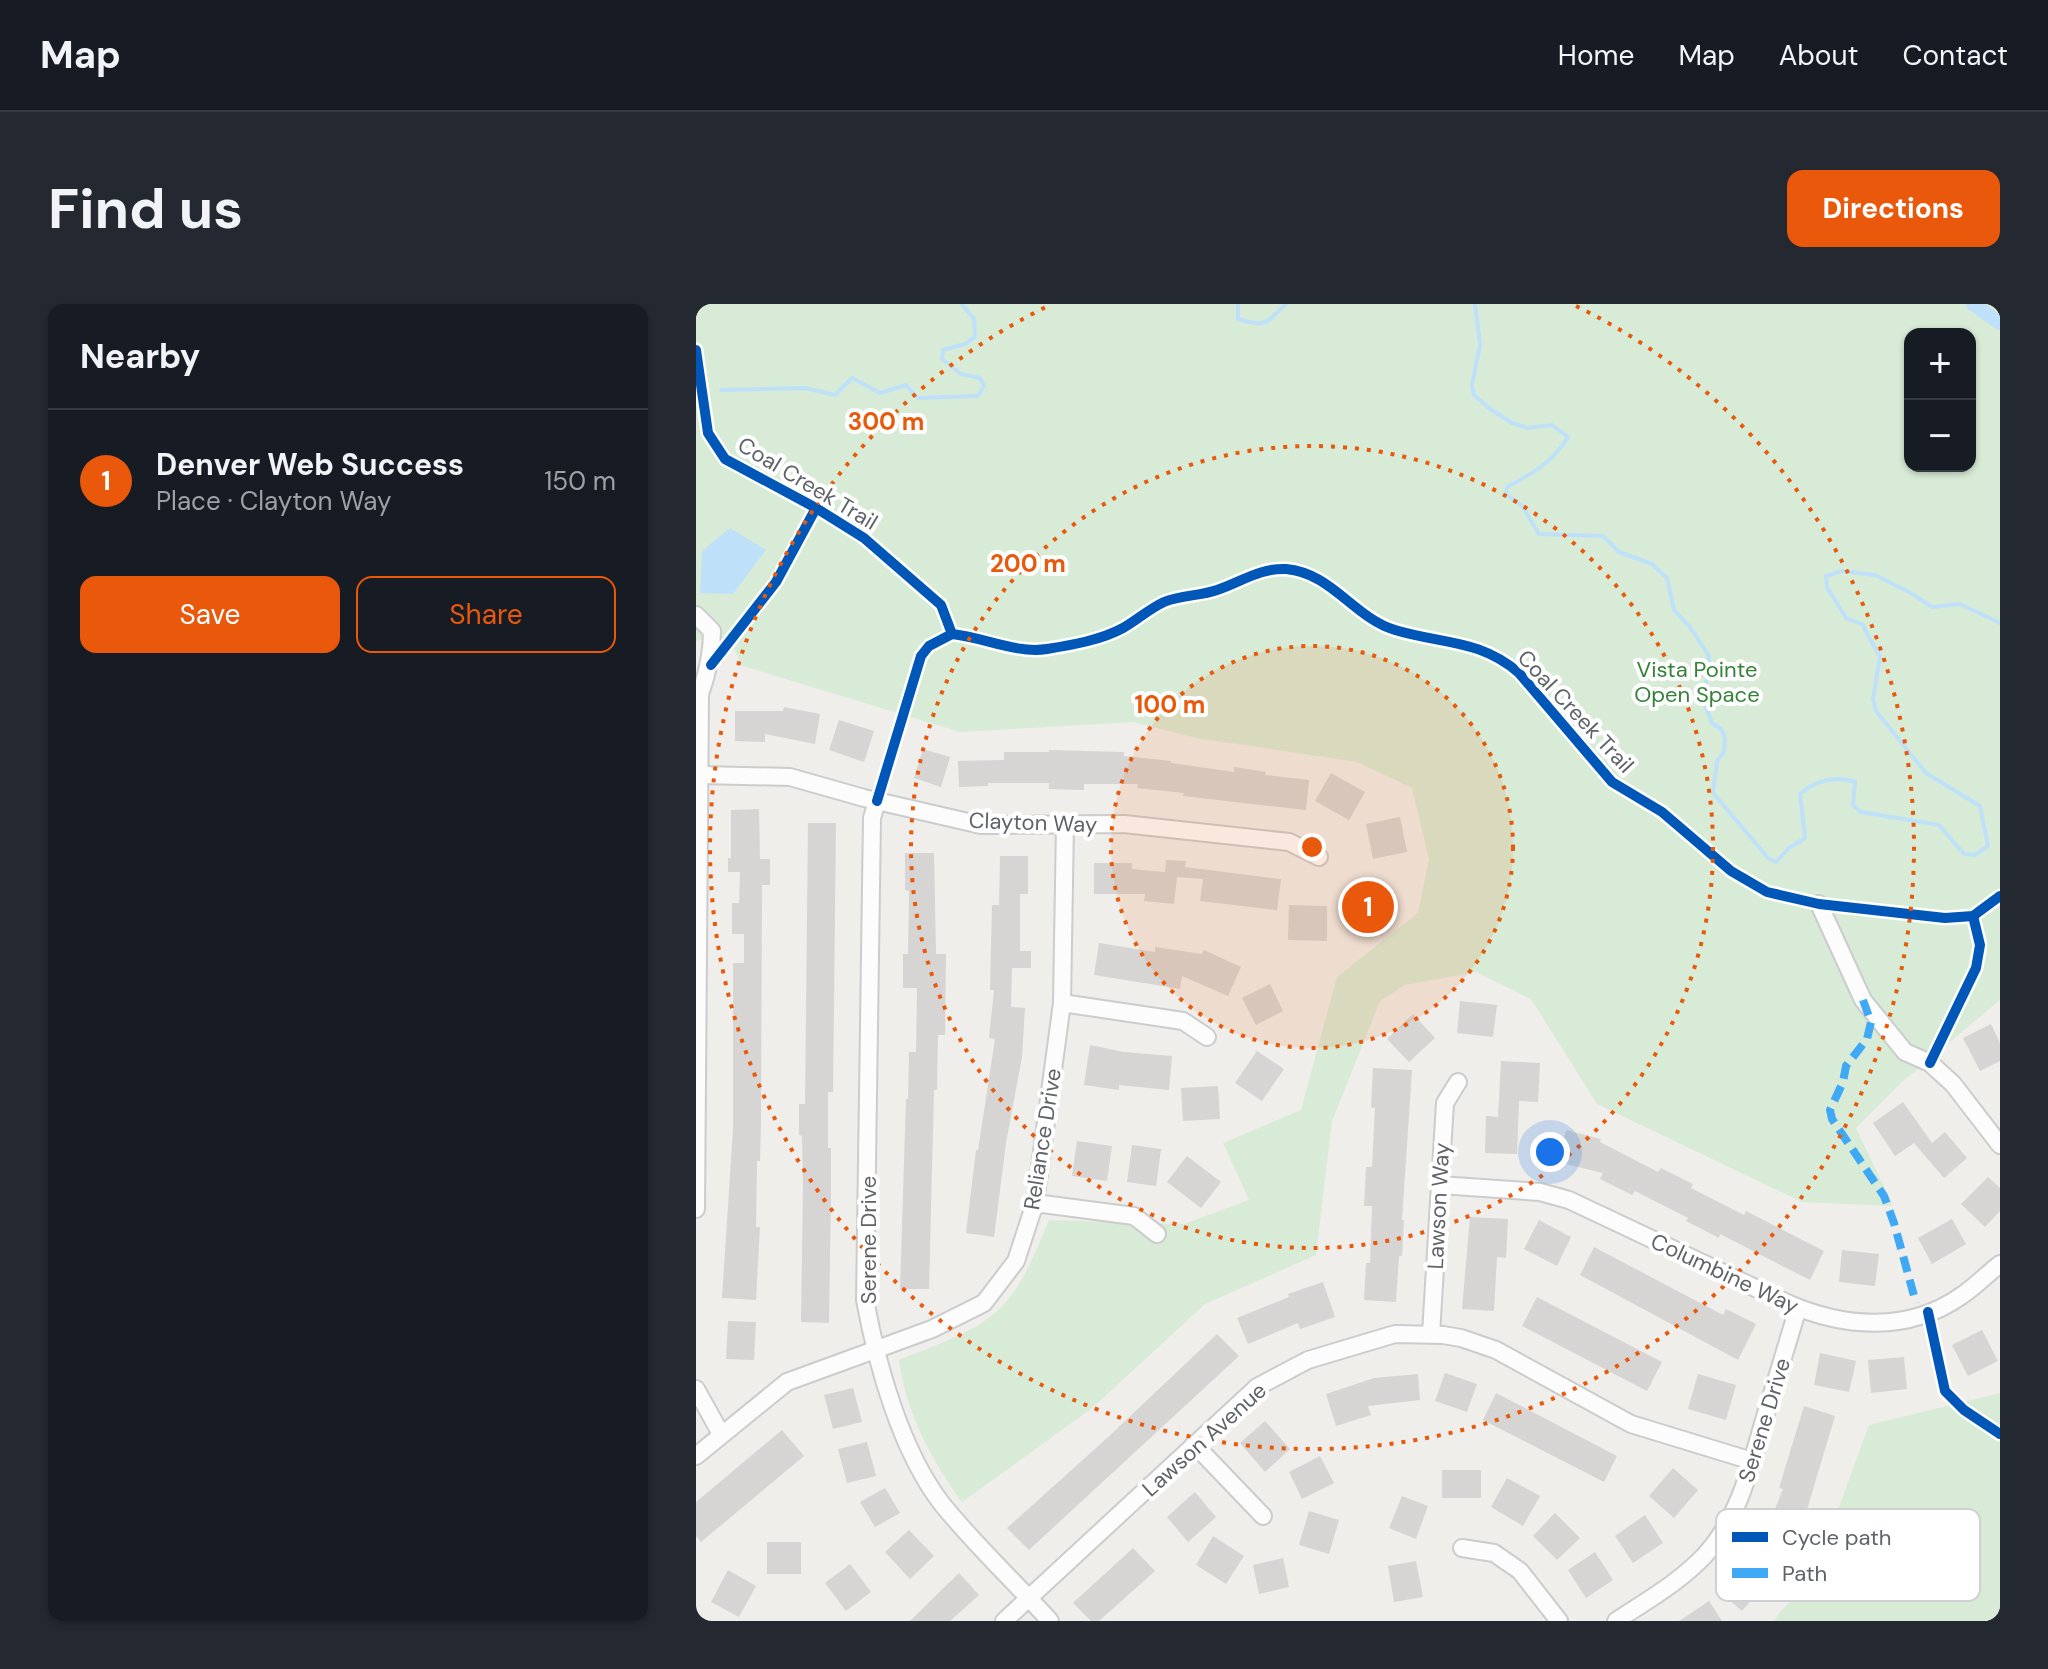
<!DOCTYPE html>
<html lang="en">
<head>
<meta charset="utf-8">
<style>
  :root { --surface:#171b24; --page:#242831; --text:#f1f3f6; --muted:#9ea1a6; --line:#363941; --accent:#ea580c }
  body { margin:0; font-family:"DM Sans",sans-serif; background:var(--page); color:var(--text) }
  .controls { position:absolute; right:24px; top:24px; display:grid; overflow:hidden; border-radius:16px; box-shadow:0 2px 6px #0004 }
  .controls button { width:72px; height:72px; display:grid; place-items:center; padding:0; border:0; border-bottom:2px solid var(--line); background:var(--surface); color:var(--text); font:40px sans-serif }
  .you { position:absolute; left:854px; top:848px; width:28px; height:28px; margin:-20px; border:6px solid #fff; border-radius:50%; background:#1a73e8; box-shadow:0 0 0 12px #1a73e833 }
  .badge { display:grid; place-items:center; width:52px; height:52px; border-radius:50%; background:var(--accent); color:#fff; font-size:26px; font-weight:700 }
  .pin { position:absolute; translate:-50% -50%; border:4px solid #fff; box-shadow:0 2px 8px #0006 }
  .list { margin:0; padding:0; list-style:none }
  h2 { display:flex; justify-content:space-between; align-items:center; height:104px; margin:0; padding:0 32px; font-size:34px }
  h2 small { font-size:26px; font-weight:400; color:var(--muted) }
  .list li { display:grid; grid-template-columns:52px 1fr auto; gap:24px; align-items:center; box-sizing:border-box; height:144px; padding:0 32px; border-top:2px solid var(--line) }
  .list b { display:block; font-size:30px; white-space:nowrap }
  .list p { margin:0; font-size:26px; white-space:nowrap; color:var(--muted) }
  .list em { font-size:26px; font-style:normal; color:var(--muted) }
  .actions { display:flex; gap:16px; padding:24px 32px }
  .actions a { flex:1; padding:18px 0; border:2px solid var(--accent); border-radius:16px; text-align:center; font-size:28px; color:var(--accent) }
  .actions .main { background:var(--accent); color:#fff }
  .map { position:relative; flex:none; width:1304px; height:1317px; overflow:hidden; border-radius:16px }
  header { display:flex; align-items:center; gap:48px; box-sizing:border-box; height:112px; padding:0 40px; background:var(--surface); border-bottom:2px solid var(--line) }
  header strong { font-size:38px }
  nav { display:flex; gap:44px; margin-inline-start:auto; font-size:28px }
  .intro { display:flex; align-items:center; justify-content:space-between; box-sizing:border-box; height:192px; padding:0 48px }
  h1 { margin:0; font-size:56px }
  .button { padding:20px 36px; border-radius:16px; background:var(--accent); color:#fff; font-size:28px; font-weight:700 }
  main { display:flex; gap:48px; padding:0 48px }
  aside { flex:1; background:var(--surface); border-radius:16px; box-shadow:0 2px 6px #0004 }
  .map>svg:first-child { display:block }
  .green { fill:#d8ebd6; fill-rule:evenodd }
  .water { fill:#bfe0f9 }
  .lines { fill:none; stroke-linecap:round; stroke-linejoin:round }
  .stream { stroke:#bfe0f9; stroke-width:4 }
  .canal { stroke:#bfe0f9; stroke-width:14 }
  .building { fill:#d6d5d3 }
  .minor-casing { stroke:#cbcccc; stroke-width:20 }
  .minor { stroke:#fdfcfc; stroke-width:16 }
  .quiet { stroke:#3fa9f5; stroke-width:8; stroke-dasharray:16 8; stroke-linecap:butt }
  .cycleway-casing { stroke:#fff; stroke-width:15 }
  .cycleway { stroke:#0057b8; stroke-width:10 }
  .ring { fill:none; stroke:#e8590c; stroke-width:4; stroke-dasharray:4 8 }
  .labels { text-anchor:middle; stroke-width:8; stroke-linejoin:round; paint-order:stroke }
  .street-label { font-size:22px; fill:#5f6368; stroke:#fff }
  .park-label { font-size:22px; fill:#348238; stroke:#fff }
  .key { fill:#fff; stroke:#cfd0d2; stroke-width:2 }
  .key-label { font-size:22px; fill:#5f6368 }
  .centre { fill:#e8590c; stroke:#fff; stroke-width:4 }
  .ring-label { font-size:24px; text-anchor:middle; font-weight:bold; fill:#e8590c; stroke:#fff; stroke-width:8; stroke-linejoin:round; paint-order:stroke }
</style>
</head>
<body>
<header>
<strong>Map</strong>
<nav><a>Home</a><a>Map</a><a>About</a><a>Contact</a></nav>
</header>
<div class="intro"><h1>Find us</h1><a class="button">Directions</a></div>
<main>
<aside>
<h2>Nearby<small></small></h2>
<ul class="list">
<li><span class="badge">1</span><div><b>Denver Web Success</b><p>Place · Clayton Way</p></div><em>150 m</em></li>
</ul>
<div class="actions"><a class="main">Save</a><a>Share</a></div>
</aside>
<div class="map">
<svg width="1304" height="1317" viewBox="0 0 1304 1317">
  <rect width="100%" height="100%" fill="#efeeea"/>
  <g class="green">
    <path d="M0,0H1304V696L1206,778L1160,824L1197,902L1106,898L901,800L835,695L780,668L709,681L684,697L636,817L620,951L509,1000L395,1105L266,1198C235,1155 210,1109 203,1056C236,1042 278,1030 304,1004C328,981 340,946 353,916L488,920L553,896L527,839L605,806L641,673L722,609L733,555L716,484L661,458L500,434L438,418L264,428L44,361C40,336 22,330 0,337ZM1214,30H1274V162H1214Z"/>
    <path d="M1304,1089V1317H1077L1120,1266L1173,1121Z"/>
  </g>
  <path class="water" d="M34,224L70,246L37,290L4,289L6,247Z"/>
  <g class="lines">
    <g class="stream">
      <path d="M542,0V15C572,24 569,19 590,0"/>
      <path d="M779,0L784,41L776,81L778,91L793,104L816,119L832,124L856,121L872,133C857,158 836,170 811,183L810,190L826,202L843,230L907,232L923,248L956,260L971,274L978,306L994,323L1013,352L1008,398L1016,419L1025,425L1029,434L1028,448L1021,457L1017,489L1073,555L1080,558L1093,544L1109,534L1104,490C1119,477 1139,471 1159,478L1157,501L1165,508L1243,521L1268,550L1279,551L1292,542L1284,502L1230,469L1180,407L1177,395L1184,353L1166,320L1150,314L1131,283L1130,272L1146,267L1179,271L1215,289L1236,303L1264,300L1304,319"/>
      <path d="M25,86L109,84L139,91L156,74L184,89L210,81L222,94L282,92L288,82L284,74L265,70L246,55L247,46L269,40L279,33L278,15L266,0"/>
    </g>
    <path class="canal" d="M1277,0L1304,19"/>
  </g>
  <g class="building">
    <path d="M88,403L124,410L119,440L69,430V438L39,437V407H87Z"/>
    <path d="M143,416L178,427L168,458L133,446Z"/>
    <path d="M227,445L254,453L245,483L218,474Z"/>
    <path d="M353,446L428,448V452L475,457V459L538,468V463L570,468L569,471L613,476L610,506L487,492L488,489L441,484L442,480H388V486L353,485V479H292V482L263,483L262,457L308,456V448H353Z"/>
    <path d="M635,469L669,488L653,516L619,497Z"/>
    <path d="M63,505L64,555H74V581H66L65,818L64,857H61L60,923H64L60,996L26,994L37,825V659H48V630H36V599H43L44,568H32V554H35V506Z"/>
    <path d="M704,513L711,548L677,555L670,520Z"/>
    <path d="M112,519H140L137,788H132V844H135V892L133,1019L105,1018L107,881L106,832L103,831V800H109Z"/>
    <path d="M209,549H238L240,650H250L249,731H242L241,786H238L233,985H204L210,795H212L213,748H220L221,684H207V650H212L213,587L209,586Z"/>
    <path d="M304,552H332V590H324V647H335V664H316L315,703L329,704L326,753L310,839L298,933L270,929L280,846H282L299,735L293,734L298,686H294L296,601H303Z"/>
    <path d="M470,556L490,557L489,563L585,575L581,606L504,597L507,575L481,573L478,600L448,597L449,590H398V559H436V565L469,568Z"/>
    <path d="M674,578L696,596L671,627L649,610Z"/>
    <path d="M593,601L631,602V637L592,636Z"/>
    <path d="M403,639L459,648V643L506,650L508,646L545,663L532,692L486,672L484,685L454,680L398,671Z"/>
    <path d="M574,680L587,707L560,721L546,694Z"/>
    <path d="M764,697L801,701L797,733L761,729Z"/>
    <path d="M717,710L739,734L713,758L691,735Z"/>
    <path d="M1295,720L1304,739V757L1284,767L1267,734Z"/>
    <path d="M394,741L428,748L476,752L473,786L423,781V786L388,781Z"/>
    <path d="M561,747L588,765L566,797L539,779Z"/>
    <path d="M805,757L844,759L842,798L823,797L821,850L789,849L790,812L802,813Z"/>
    <path d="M677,764L716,766L706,916H708L706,952H703L700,998L668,996L670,959H674L676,902H668L670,863H676L679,804L675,803Z"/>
    <path d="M522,782L524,815L487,817L485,784Z"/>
    <path d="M1207,798L1236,839L1249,828L1271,854L1248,874L1218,839L1199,852L1177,819Z"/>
    <path d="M870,826L905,835L904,838L962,868L965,864L997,880L995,884L1048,911L1050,907L1128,947L1114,976L1024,930L1023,934L990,917L992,914L939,887L936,891L904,875L907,869L862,858Z"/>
    <path d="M381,837L416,842L411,877L376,872Z"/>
    <path d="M436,841L465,845L460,882L431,878Z"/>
    <path d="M491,852L525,878L505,904L471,878Z"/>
    <path d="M1292,873L1304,884V907L1289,923L1265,900Z"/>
    <path d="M774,913L812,915L810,954L801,953L798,1007L766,1005Z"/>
    <path d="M1256,915L1270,940L1236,960L1222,934Z"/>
    <path d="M843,916L875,933L861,962L828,945Z"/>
    <path d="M898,943L1027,1011L1030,1005L1060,1020L1042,1056L884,971Z"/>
    <path d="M1146,946L1183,950L1179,982L1143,978Z"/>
    <path d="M627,978L639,1013L604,1025L602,1019L552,1040L541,1014L593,993L592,990Z"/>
    <path d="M841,993L966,1058L951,1087L826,1022Z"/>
    <path d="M32,1017L60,1018L58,1056L30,1055Z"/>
    <path d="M1286,1026L1302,1057L1272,1072L1256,1041Z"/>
    <path d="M521,1030L543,1052L333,1246L311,1224L410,1135Z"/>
    <path d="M1124,1049L1160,1057L1153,1088L1118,1081Z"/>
    <path d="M1208,1053L1211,1085L1175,1089L1172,1056Z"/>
    <path d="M749,1069L781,1080L771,1108L739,1097Z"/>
    <path d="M722,1070L724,1096L672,1102L675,1111L640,1122L630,1090L678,1074Z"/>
    <path d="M1002,1070L1040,1081L1030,1116L992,1105Z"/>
    <path d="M157,1084L166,1118L137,1125L128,1091Z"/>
    <path d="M800,1089L921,1152L908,1178L787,1116Z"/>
    <path d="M1108,1102L1139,1112L1110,1209L1112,1210L1098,1244L1068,1232L1087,1185L1083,1184Z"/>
    <path d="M569,1117L594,1145L569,1168L544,1139Z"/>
    <path d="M86,1126L108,1152L5,1238L0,1232V1198Z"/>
    <path d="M171,1138L180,1172L151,1179L142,1145Z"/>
    <path d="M624,1152L638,1179L606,1195L593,1168Z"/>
    <path d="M977,1164L1002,1186L978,1214L953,1192Z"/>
    <rect x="746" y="1166" width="39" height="28"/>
    <path d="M811,1174L844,1192L827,1222L795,1203Z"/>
    <path d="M189,1184L204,1209L179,1223L164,1198Z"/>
    <path d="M499,1188L520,1213L492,1238L471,1213Z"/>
    <path d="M706,1192L732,1202L720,1235L693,1224Z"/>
    <path d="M613,1207L643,1216L633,1250L603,1241Z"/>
    <path d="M859,1209L884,1234L861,1256L837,1232Z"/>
    <path d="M949,1211L967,1239L937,1259L919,1232Z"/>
    <path d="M213,1226L238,1252L214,1275L189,1248Z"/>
    <path d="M517,1232L548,1252L530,1280L500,1261Z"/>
    <rect x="71" y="1238" width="34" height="32"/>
    <path d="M437,1244L459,1267L403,1317H395L377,1299Z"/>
    <path d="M899,1248L917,1276L890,1294L872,1266Z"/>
    <path d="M587,1254L593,1283L563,1290L557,1261Z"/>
    <path d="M720,1257L727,1293L698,1298L692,1262Z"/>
    <path d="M1046,1258L1070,1279L1046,1307L1022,1286Z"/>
    <path d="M154,1260L175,1288L150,1307L129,1279Z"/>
    <path d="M32,1266L60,1282L43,1313L15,1298Z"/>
    <path d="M263,1269L283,1291L254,1317H214Z"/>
    <path d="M1013,1297L1026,1317H983Z"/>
  </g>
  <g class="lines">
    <g class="minor-casing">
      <g id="minor">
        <path d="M0,311L16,327C16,350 12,368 4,390L0,905"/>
        <path d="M5,471L94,473L168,494L285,521L428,520L593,538L623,553"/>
        <path d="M181,497L176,514L169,996C181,1061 205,1147 246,1200C279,1241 319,1278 354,1317"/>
        <path d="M1123,600L1167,696L1209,748L1234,759L1257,780L1304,841"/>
        <path d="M366,699L487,717L511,733"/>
        <path d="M744,881L844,888L873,896L1091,999C1148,1024 1212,1029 1265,992C1279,983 1291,970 1304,960"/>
        <path d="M339,899L438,912L461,930"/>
        <path d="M735,1030L749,799L762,778"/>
        <path d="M0,1085L25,1130"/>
        <path d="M498,1140L567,1212"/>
        <path d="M0,1152L91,1078L236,1025L288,999L320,957L339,899L366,699L369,520"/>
        <path d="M766,1244L798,1249L824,1267L863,1317"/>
        <path d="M308,1317L561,1083L612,1056L699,1030L747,1031L765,1034L800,1046L935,1120L1056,1157"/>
        <path d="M920,1317C950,1297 984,1278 1009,1251C1042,1215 1053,1168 1066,1123C1078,1083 1090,1044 1102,1004"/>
      </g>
    </g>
    <use href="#minor" class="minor"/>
    <path class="quiet" d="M1167,696L1175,718L1171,735L1150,762L1147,778L1134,806L1136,815L1188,892L1198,919L1220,999"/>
    <g class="cycleway-casing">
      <g id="cycleway">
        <path d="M0,46L12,129L29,155L120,204L168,234L245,301L256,330C287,333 320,350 351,345C376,341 405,336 427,324C441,316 453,305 468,298C485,291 504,292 521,286C545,278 563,264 590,265C636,269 657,313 699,326C745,340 784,335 823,369L916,478L966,508L1035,567L1071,588L1123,600L1249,614L1277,612L1304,592"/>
        <path d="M15,361L80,278L120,204"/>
        <path d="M181,497L225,352L233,342L256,330"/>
        <path d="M1234,759L1280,664L1284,641L1277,612"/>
        <path d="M1232,1008L1249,1087L1268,1106L1304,1130"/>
      </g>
    </g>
    <use href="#cycleway" class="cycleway"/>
  </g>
  <circle cx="616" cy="543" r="201" fill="#e8590c" fill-opacity=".12"/>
  <g class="ring">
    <circle cx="616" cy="543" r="201"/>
    <circle cx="616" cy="543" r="401"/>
    <path d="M880 2A602 602 0 1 1 352 2"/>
  </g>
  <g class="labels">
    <g class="street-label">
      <text transform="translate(112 179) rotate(31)" y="8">Coal Creek Trail</text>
      <text transform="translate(880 407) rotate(47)" y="8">Coal Creek Trail</text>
      <text transform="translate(337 518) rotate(2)" y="8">Clayton Way</text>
      <text transform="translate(346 835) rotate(-81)" y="8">Reliance Drive</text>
      <text transform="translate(742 902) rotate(-87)" y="8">Lawson Way</text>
      <text transform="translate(172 936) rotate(-90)" y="8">Serene Drive</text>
      <text transform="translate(1029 969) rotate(25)" y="8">Columbine Way</text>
      <text transform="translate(1068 1116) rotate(-73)" y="8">Serene Drive</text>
      <text transform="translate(508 1135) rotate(-42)" y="8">Lawson Avenue</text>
    </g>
    <g class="park-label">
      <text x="1001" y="373">Vista Pointe<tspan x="1001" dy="25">Open Space</tspan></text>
    </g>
  </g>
  <rect x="1020" y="1205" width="264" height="92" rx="12" class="key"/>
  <rect x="1036" y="1228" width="36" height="10" fill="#0057b8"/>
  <rect x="1036" y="1264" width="36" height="10" fill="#3fa9f5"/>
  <g class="key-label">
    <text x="1086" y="1241">Cycle path</text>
    <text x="1086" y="1277">Path</text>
  </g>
  <circle cx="616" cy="543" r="12" class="centre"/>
  <g class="ring-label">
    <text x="190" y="126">300 m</text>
    <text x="332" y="268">200 m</text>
    <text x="474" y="409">100 m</text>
  </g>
</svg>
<div class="controls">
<button>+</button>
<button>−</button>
</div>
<div class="you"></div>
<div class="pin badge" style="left:672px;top:603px">1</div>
</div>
</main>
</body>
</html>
